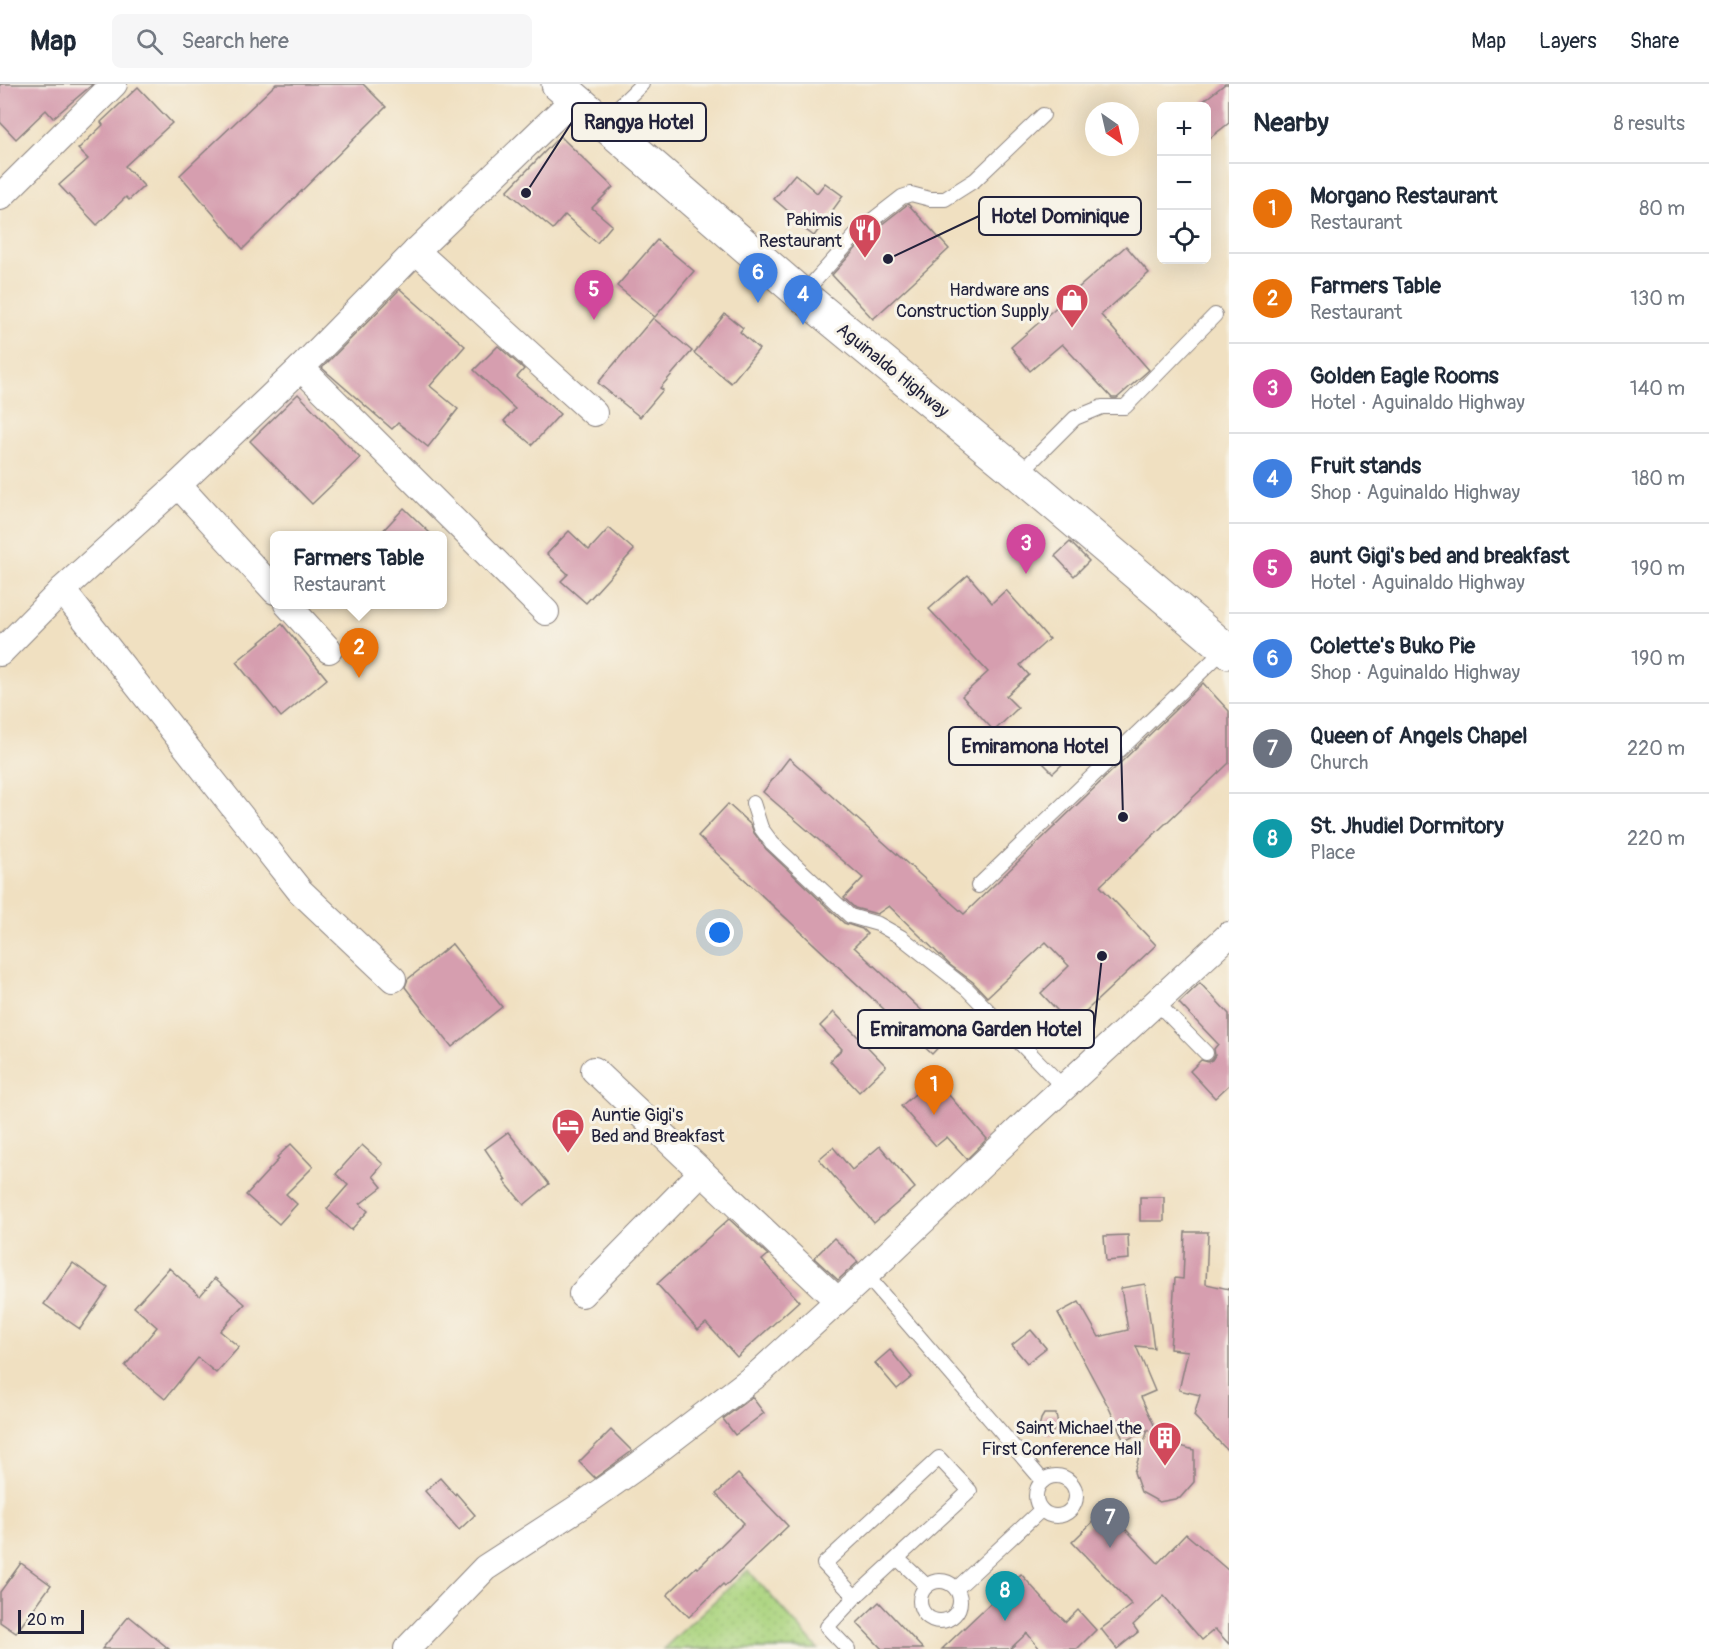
<!DOCTYPE html>
<html lang="en">
<head>
<meta charset="utf-8">
<style>
  :root { --surface:#fff; --page:#f6f6f7; --text:#1f2937; --muted:#747a83; --line:#e0e1e3; --accent:#d1495b }
  body { margin:0; font-family:Pangolin,sans-serif; background:var(--page); color:var(--text) }
  .controls { position:absolute; right:18px; top:18px; display:grid; overflow:hidden; border-radius:9px; box-shadow:0 6px 24px #0002 }
  .controls button { width:54px; height:54px; display:grid; place-items:center; padding:0; border:0; border-bottom:2px solid var(--line); background:var(--surface); color:var(--text); font:30px sans-serif }
  .compass { position:absolute; left:1085px; top:18px; width:54px; height:54px; border-radius:50%; background:var(--surface); box-shadow:0 6px 24px #0002; rotate:146deg }
  .scale { position:absolute; left:18px; bottom:15px; width:66px; box-sizing:border-box; padding-left:6px; border:3px solid #22223b; border-top:0; font-size:16px; line-height:21px; white-space:nowrap; color:#22223b; -webkit-text-stroke:4px #f7f3e8; paint-order:stroke }
  .you { position:absolute; left:720px; top:849px; width:21px; height:21px; margin:-15px; border:4px solid #fff; border-radius:50%; background:#1a73e8; box-shadow:0 0 0 9px #1a73e833 }
  .badge { display:grid; place-items:center; width:39px; height:39px; border-radius:50%; background:var(--accent); color:#fff; font-size:20px; font-weight:700 }
  .pin { position:absolute; translate:-50% -50px; filter:drop-shadow(0 2px 3px #0008) }
  .pin::after { content:''; position:absolute; top:32px; width:21px; height:18px; background:inherit; clip-path:polygon(0 0,100% 0,50% 100%) }
  .popup { position:absolute; left:270px; top:447px; width:177px; height:78px; box-sizing:border-box; display:grid; place-content:center; border-radius:9px; background:var(--surface); filter:drop-shadow(0 2px 4px #0005); font-size:20px; white-space:nowrap; color:var(--muted) }
  .popup b { font-size:22px; color:var(--text) }
  .popup::after { content:''; position:absolute; left:50%; top:100%; margin-left:-12px; border:12px solid transparent; border-top-color:var(--surface) }
  .list { margin:0; padding:0; list-style:none }
  h2 { display:flex; justify-content:space-between; align-items:center; height:78px; margin:0; padding:0 24px; font-size:26px }
  h2 small { font-size:20px; font-weight:400; color:var(--muted) }
  .list li { display:grid; grid-template-columns:39px 1fr auto; gap:18px; align-items:center; box-sizing:border-box; height:90px; padding:0 24px; border-top:2px solid var(--line) }
  .list b { display:block; font-size:22px; white-space:nowrap }
  .list p { margin:0; font-size:20px; white-space:nowrap; color:var(--muted) }
  .list em { font-size:20px; font-style:normal; color:var(--muted) }
  .icon { flex:none; width:33px; height:33px; fill:none; stroke:currentColor; stroke-width:2; stroke-linecap:round; stroke-linejoin:round }
  .map { position:relative; flex:none; width:1229px; height:1565px; overflow:hidden }
  header { display:flex; align-items:center; gap:36px; box-sizing:border-box; height:84px; padding:0 30px; background:var(--surface); border-bottom:2px solid var(--line) }
  header strong { font-size:28px }
  nav { display:flex; gap:33px; margin-inline-start:auto; font-size:21px }
  .search { width:420px; height:54px; background:var(--page); display:flex; align-items:center; gap:15px; box-sizing:border-box; padding:0 21px; border-radius:9px; color:var(--muted); font-size:22px }
  main { display:flex }
  aside { flex:1; background:var(--surface) }
  .map>svg:first-child { display:block }
  .park { fill:url(#park-dots); stroke:#667b5d; stroke-width:1.5 }
  .building { fill:#d69eaf }
  .lines { fill:none; stroke-linecap:round; stroke-linejoin:round }
  .service-casing { stroke:#89817e; stroke-width:16 }
  .minor-casing { stroke:#89817e; stroke-width:28 }
  .primary-casing { stroke:#89817e; stroke-width:35 }
  .service { stroke:#fff; stroke-width:14 }
  .minor { stroke:#fff; stroke-width:26 }
  .primary { stroke:#fff; stroke-width:33 }
  .labels { text-anchor:middle; stroke-width:6; stroke-linejoin:round; paint-order:stroke }
  .poi-label { font-size:18px; fill:#22223b; stroke:#f7f3e8; text-anchor:end }
  .street-label { font-size:18px; fill:#22223b; stroke:#f7f3e8 }
  .leader { fill:none; stroke:#22223b; stroke-width:2 }
  .callout-dot { fill:#22223b; stroke:#f7f3e8; stroke-width:2 }
  .callout { fill:#f7f3e8; stroke:#22223b; stroke-width:2 }
  .callout-label { font-size:20px; text-anchor:middle; font-weight:bold; fill:#22223b }
</style>
</head>
<body>
<header>
<strong>Map</strong>
<div class="search"><svg class="icon" aria-label="search" viewBox="0 0 24 24"><circle cx="10" cy="10" r="6"/><path d="M15 15l6 6"/></svg>Search here</div>
<nav><a>Map</a><a>Layers</a><a>Share</a></nav>
</header>
<main>
<div class="map">
<svg width="1229" height="1565" viewBox="0 0 1229 1565">
  <defs>
    <pattern id="park-dots" width="8" height="8" patternUnits="userSpaceOnUse" patternTransform="scale(1.5)"><rect width="8" height="8" fill="#abd47f"/><path d="M2 2h.1M6 6h.1" fill="none" stroke="#93b66f" stroke-width="1.8" stroke-linecap="round"/></pattern>
  </defs>
  <rect width="100%" height="100%" fill="#f7f3e8"/>
  <filter id="ink" filterUnits="userSpaceOnUse"><feTurbulence type="fractalNoise" baseFrequency=".0167" numOctaves="2"/><feDisplacementMap in="SourceGraphic" scale="12" xChannelSelector="R" yChannelSelector="G"/><feConvolveMatrix kernelMatrix="1 2 1 2 8 2 1 2 1" color-interpolation-filters="sRGB"/></filter>
  <filter id="wash" filterUnits="userSpaceOnUse"><feTurbulence type="fractalNoise" baseFrequency=".008" numOctaves="4" result="noise"/><feDisplacementMap in="SourceGraphic" scale="24" xChannelSelector="R" yChannelSelector="G"/><feGaussianBlur stdDeviation="1.35" result="paint"/><feColorMatrix in="noise" values="0 0 0 0 0 0 0 0 0 0 0 0 0 0 0 0 0 1.4 0 .05"/><feComposite in="paint" operator="in"/></filter>
  <g filter="url(#wash)">
    <rect width="100%" height="100%" fill="#f0e0c1"/>
    <path class="park" d="M748,1486L818,1565H663Z"/>
    <g id="blocks">
      <g class="building">
        <path d="M0,0H93L53,34L46,26L16,55L0,38Z"/>
        <path d="M276,0H363L386,23L243,165L180,91Z"/>
        <path d="M1225,0H1229V39L1206,57V22L1202,18Z"/>
        <path d="M138,3L172,39L125,82L144,102L129,116L126,113L97,141L59,101L88,75L78,65L103,41L101,38Z"/>
        <path d="M560,52L613,103L592,124L612,141L597,159L565,131L553,145L507,107Z"/>
        <path d="M795,90L817,109L825,99L843,112L814,152L795,138L797,135L774,115Z"/>
        <path d="M908,120L949,165L873,235L832,191L868,151Z"/>
        <path d="M657,156L694,187L655,233L617,202Z"/>
        <path d="M1126,162L1149,189L1101,231L1149,286L1117,314H1112L1062,260L1030,287L1011,263Z"/>
        <path d="M400,205L465,262L430,302L458,325L428,363L398,339L392,345L322,284Z"/>
        <path d="M725,230L743,244L740,248L759,265L731,299L694,269Z"/>
        <path d="M653,234L692,267L660,304L663,306L640,333L598,299Z"/>
        <path d="M498,262L524,285L517,293L560,330L532,361L504,337L515,325L474,286Z"/>
        <path d="M298,310L360,374L312,420L250,357Z"/>
        <path d="M404,424L433,452H378Z"/>
        <path d="M609,444L634,466L586,519L561,497L568,490L547,470L569,447L589,466Z"/>
        <path d="M1070,458L1089,477L1074,492L1055,472Z"/>
        <path d="M968,491L992,519L1006,506L1049,555L1020,581L1029,591L1006,612L1018,624L994,647L962,612L988,588L929,525Z"/>
        <path d="M282,540L327,595L281,633L236,578Z"/>
        <path d="M1203,599L1229,627V679L1100,802L1156,861L1071,941L1041,909L1069,882L1046,858L987,913L973,898L950,881L889,822L877,830L855,824L844,814L863,794L763,708L789,674L964,830Z"/>
        <path d="M1059,659L1071,672L1053,689L1041,677Z"/>
        <path d="M728,720L751,741L754,749L766,765L844,839L862,845L867,850L854,863L949,952L932,970L698,752Z"/>
        <path d="M452,860L502,923L452,963L405,903L408,895Z"/>
        <path d="M1200,899L1229,930V1001L1215,1014L1190,987L1201,976L1208,978L1212,976L1215,971L1214,965L1218,960L1179,919Z"/>
        <path d="M834,928L886,982L859,1008L830,977L842,965L820,942Z"/>
        <path d="M934,994L987,1055L967,1075L947,1053L936,1062L901,1022Z"/>
        <path d="M508,1048L549,1100L524,1121L504,1097L506,1096L485,1065Z"/>
        <path d="M291,1060L313,1083L286,1110L297,1120L279,1140L246,1111L279,1075L277,1073Z"/>
        <path d="M362,1061L383,1080L373,1092L382,1103L360,1120L368,1127L351,1146L327,1125L348,1101L336,1090Z"/>
        <path d="M880,1062L915,1104L874,1139L819,1075L833,1063L852,1086Z"/>
        <rect x="1140" y="1113" width="24" height="24"/>
        <path d="M729,1135L768,1171L762,1176L799,1217L737,1273L706,1239L698,1246L657,1200Z"/>
        <path d="M1185,1148H1208L1206,1200L1229,1205V1368L1194,1332L1200,1311L1179,1306L1188,1267L1170,1265L1175,1194L1183,1195Z"/>
        <path d="M1128,1151L1129,1175L1106,1177L1104,1152Z"/>
        <path d="M834,1154L858,1178L838,1196L814,1174Z"/>
        <path d="M73,1179L108,1204L80,1245L44,1220Z"/>
        <path d="M169,1184L200,1212L215,1194L245,1220L220,1247L239,1263L216,1289L198,1274L165,1315L125,1282L157,1243L134,1223Z"/>
        <path d="M1145,1200L1154,1264L1136,1262L1155,1307L1141,1313L1161,1356L1194,1366V1398L1180,1414L1159,1418L1141,1408L1134,1388L1148,1346L1124,1357L1109,1324L1058,1229L1079,1218L1099,1253L1128,1246L1121,1204Z"/>
        <path d="M1031,1246L1046,1264L1027,1279L1012,1261Z"/>
        <path d="M890,1266L912,1293L897,1305L875,1279Z"/>
        <path d="M752,1313L764,1329L735,1351L723,1335Z"/>
        <path d="M1044,1330H1056L1058,1341L1050,1352L1039,1344L1041,1335Z"/>
        <path d="M611,1346L632,1367L595,1394L579,1378Z"/>
        <path d="M738,1390L788,1442L725,1502L723,1500L689,1533L667,1511L696,1483L698,1484L744,1439L716,1410Z"/>
        <path d="M440,1394L455,1411L456,1409L475,1431L459,1446L425,1407Z"/>
        <path d="M1106,1425L1158,1479L1186,1450L1229,1487V1560L1215,1545L1202,1556L1164,1512L1133,1541L1138,1548L1117,1565L1101,1545L1132,1521L1072,1458Z"/>
        <path d="M21,1479L51,1501L16,1549L0,1538V1508Z"/>
        <path d="M1021,1490L1052,1525L1066,1538L1078,1526L1096,1546L1077,1565H1040L1027,1549L1010,1565H942Z"/>
        <path d="M879,1518L923,1565H882L857,1539Z"/>
        <path d="M129,1532L169,1565H102Z"/>
      </g>
    </g>
  </g>
  <g filter="url(#ink)">
    <use href="#blocks" fill-opacity="0" stroke="#89817e" stroke-width="1.5"/>
    <g class="lines">
      <g class="service-casing">
        <g id="service">
          <path d="M603,38L642,0"/>
          <path d="M802,211L862,144L902,113L911,110L930,115H945L975,96L1043,31"/>
          <path d="M1019,390L1075,334L1102,323H1125L1215,231"/>
          <path d="M753,719L761,744L772,759L850,832L878,840L901,853L967,905L1064,1004"/>
          <path d="M978,802L1225,565"/>
          <path d="M1156,918L1206,969"/>
          <path d="M866,1191L1043,1397"/>
          <circle cx="1056" cy="1412" r="20"/>
          <path d="M898,1475L927,1502"/>
          <circle cx="940" cy="1517" r="20"/>
          <path d="M956,1505L1041,1426"/>
          <path d="M848,1565L827,1543L855,1513L970,1407L939,1374L824,1480L855,1513"/>
        </g>
      </g>
      <g class="minor-casing">
        <g id="minor">
          <path d="M0,113L114,0"/>
          <path d="M416,167L594,329"/>
          <path d="M301,284L546,528"/>
          <path d="M178,401L275,507"/>
          <path d="M62,506L300,807L393,895"/>
          <path d="M287,520L329,566"/>
          <path d="M0,569L62,506L178,401L301,284L416,167L575,14"/>
          <path d="M594,986L837,1216"/>
          <path d="M582,1210L702,1088"/>
          <path d="M407,1565L485,1484L582,1421L636,1383L759,1289L866,1191L1031,1034L1229,851"/>
        </g>
      </g>
      <g class="primary-casing">
        <path id="primary" d="M558,0L802,211L1019,390L1229,568"/>
      </g>
      <use href="#service" class="service"/>
      <use href="#minor" class="minor"/>
      <use href="#primary" class="primary"/>
    </g>
  </g>
  <defs>
    <g id="restaurant-pin" transform="scale(1.725)"><path d="M0 17L-7.5 6A9.5 9.5 0 1 1 7.5 6Z" fill="#d1495b" stroke="#f7f3e8"/><path d="M-5-6h1v4h1v-4h1v4h1v-4h1v5L-1.5 .5V6h-2V.5L-5-1ZM5-6V6H3V1.5H1.5Q1.5-4 5-6Z" fill="#fff"/></g>
    <g id="shop-pin" transform="scale(1.725)"><path d="M0 17L-7.5 6A9.5 9.5 0 1 1 7.5 6Z" fill="#d1495b" stroke="#f7f3e8"/><path d="M-5-2.5h2.3a2.7 3.5 0 0 1 5.4 0H5L5.5 6h-11ZM-1.5-2.5h3a1.5 2.3 0 0 0-3 0Z" fill="#fff"/></g>
    <g id="hotel-pin" transform="scale(1.725)"><path d="M0 17L-7.5 6A9.5 9.5 0 1 1 7.5 6Z" fill="#d1495b" stroke="#f7f3e8"/><path d="M-6-4.5h1.5V1H6V5H4.5V3h-9V5H-6ZM-4 0a1.8 1.8 0 1 1 3.6 0ZM.5 0V-2.5h3Q6-2.5 6 0Z" fill="#fff"/></g>
    <g id="building-pin" transform="scale(1.725)"><path d="M0 17L-7.5 6A9.5 9.5 0 1 1 7.5 6Z" fill="#d1495b" stroke="#f7f3e8"/><path d="M-4-6H4V6H1V3H-1V6H-4ZM-2.5-4.3h1.7v1.8h-1.7ZM.8-4.3h1.7v1.8H.8ZM-2.5-1h1.7V.8h-1.7ZM.8-1h1.7V.8H.8Z" fill="#fff"/></g>
  </defs>
  <g fill-rule="evenodd">
    <use href="#restaurant-pin" x="865" y="146"/>
    <use href="#shop-pin" x="1072" y="216"/>
    <use href="#hotel-pin" x="568" y="1041"/>
    <use href="#building-pin" x="1165" y="1354"/>
  </g>
  <g class="labels">
    <g class="poi-label">
      <text x="842" y="142">Pahimis<tspan x="842" dy="21">Restaurant</tspan></text>
      <text x="1049" y="212">Hardware ans<tspan x="1049" dy="21">Construction Supply</tspan></text>
      <text x="591" y="1037" text-anchor="start">Auntie Gigi's<tspan x="591" dy="21">Bed and Breakfast</tspan></text>
      <text x="1142" y="1350">Saint Michael the<tspan x="1142" dy="21">First Conference Hall</tspan></text>
    </g>
    <g class="street-label">
      <text transform="translate(893 286) rotate(39)" y="6">Aguinaldo Highway</text>
    </g>
  </g>
  <path class="leader" d="M526 109L572 38M888 175L979 132M1123 733L1121 662M1102 872L1094 945"/>
  <g class="callout-dot">
    <circle cx="526" cy="109" r="6"/>
    <circle cx="888" cy="175" r="6"/>
    <circle cx="1123" cy="733" r="6"/>
    <circle cx="1102" cy="872" r="6"/>
  </g>
  <g class="callout">
    <rect x="572" y="19" width="134" height="38" rx="6"/>
    <rect x="979" y="113" width="162" height="38" rx="6"/>
    <rect x="949" y="643" width="172" height="38" rx="6"/>
    <rect x="858" y="926" width="236" height="38" rx="6"/>
  </g>
  <g class="callout-label">
    <text x="639" y="45">Rangya Hotel</text>
    <text x="1060" y="139">Hotel Dominique</text>
    <text x="1035" y="669">Emiramona Hotel</text>
    <text x="976" y="952">Emiramona Garden Hotel</text>
  </g>
</svg>
<div class="controls">
<button>+</button>
<button>−</button>
<button><svg class="icon" aria-label="locate" viewBox="0 0 24 24"><circle cx="12" cy="12" r="6"/><path d="M12 2v4M12 18v4M2 12h4M18 12h4"/></svg></button>
</div>
<svg class="compass" viewBox="-18 -18 36 36"><path d="M0-13l5 13h-10z" fill="#e53935"/><path d="M0 13l5-13h-10z" fill="#747a83"/></svg>
<div class="scale">20 m</div>
<div class="you"></div>
<div class="pin badge" style="left:934px;top:1031px;background:#e8710a">1</div>
<div class="pin badge" style="left:359px;top:594px;background:#e8710a">2</div>
<div class="popup"><b>Farmers Table</b>Restaurant</div>
<div class="pin badge" style="left:1026px;top:490px;background:#d1479c">3</div>
<div class="pin badge" style="left:803px;top:241px;background:#3f7fe0">4</div>
<div class="pin badge" style="left:594px;top:236px;background:#d1479c">5</div>
<div class="pin badge" style="left:758px;top:219px;background:#3f7fe0">6</div>
<div class="pin badge" style="left:1110px;top:1464px;background:#6b7280">7</div>
<div class="pin badge" style="left:1005px;top:1537px;background:#0f9aa8">8</div>
</div>
<aside>
<h2>Nearby<small>8 results</small></h2>
<ul class="list">
<li><span class="badge" style="background:#e8710a">1</span><div><b>Morgano Restaurant</b><p>Restaurant</p></div><em>80 m</em></li>
<li><span class="badge" style="background:#e8710a">2</span><div><b>Farmers Table</b><p>Restaurant</p></div><em>130 m</em></li>
<li><span class="badge" style="background:#d1479c">3</span><div><b>Golden Eagle Rooms</b><p>Hotel · Aguinaldo Highway</p></div><em>140 m</em></li>
<li><span class="badge" style="background:#3f7fe0">4</span><div><b>Fruit stands</b><p>Shop · Aguinaldo Highway</p></div><em>180 m</em></li>
<li><span class="badge" style="background:#d1479c">5</span><div><b>aunt Gigi's bed and breakfast</b><p>Hotel · Aguinaldo Highway</p></div><em>190 m</em></li>
<li><span class="badge" style="background:#3f7fe0">6</span><div><b>Colette's Buko Pie</b><p>Shop · Aguinaldo Highway</p></div><em>190 m</em></li>
<li><span class="badge" style="background:#6b7280">7</span><div><b>Queen of Angels Chapel</b><p>Church</p></div><em>220 m</em></li>
<li><span class="badge" style="background:#0f9aa8">8</span><div><b>St. Jhudiel Dormitory</b><p>Place</p></div><em>220 m</em></li>
</ul>
</aside>
</main>
</body>
</html>
